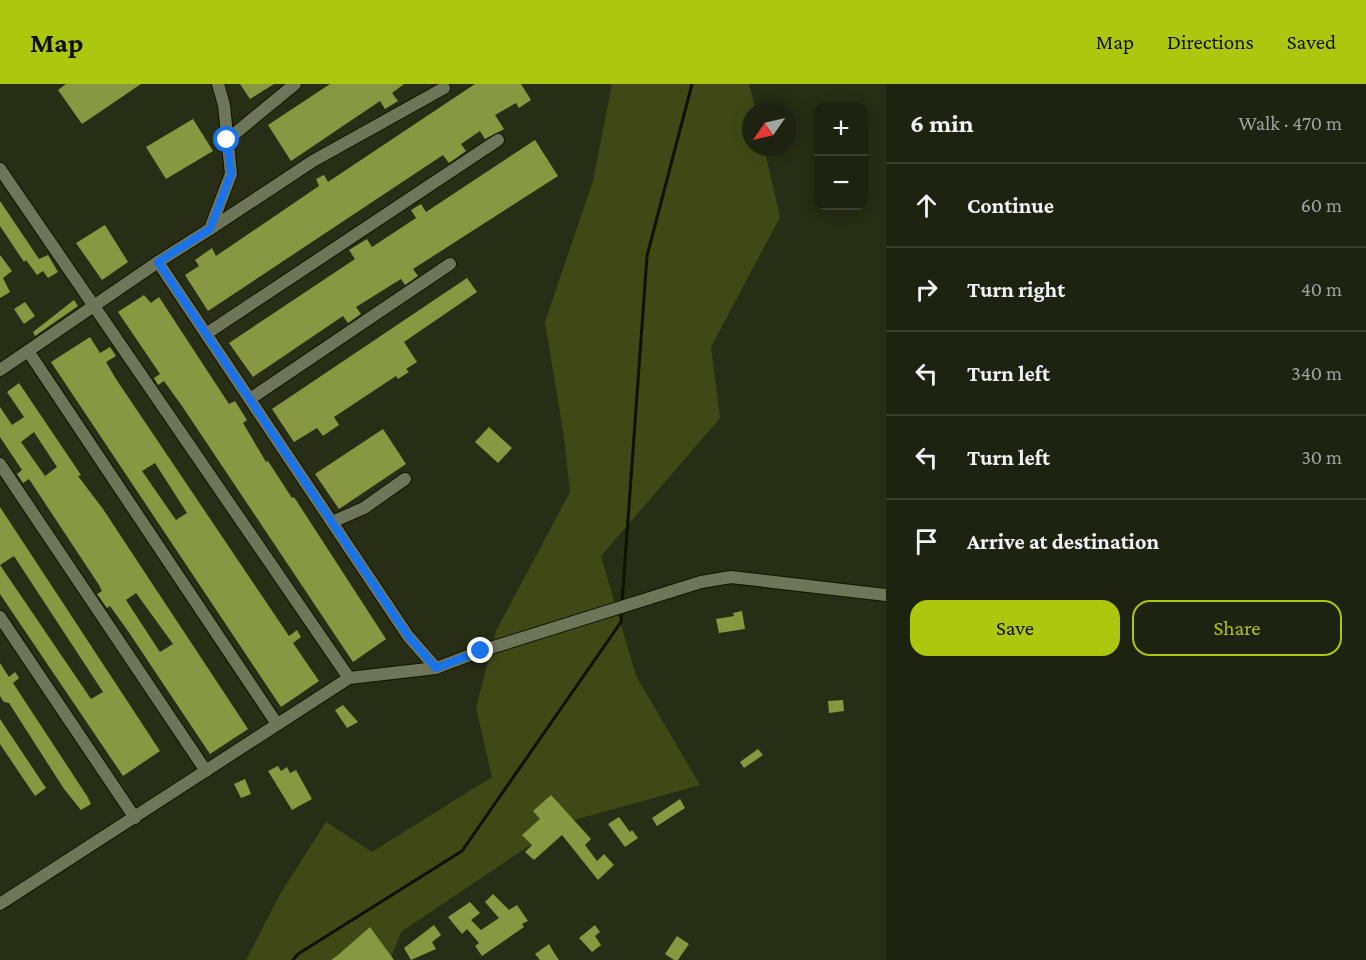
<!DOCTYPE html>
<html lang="en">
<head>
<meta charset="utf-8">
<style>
  :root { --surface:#1e2210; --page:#262a19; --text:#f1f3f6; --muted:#a1a49f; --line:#3c3f30; --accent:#adc60e }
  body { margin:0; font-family:"Crimson Pro",serif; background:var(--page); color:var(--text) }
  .controls { position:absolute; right:18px; top:18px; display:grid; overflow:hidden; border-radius:12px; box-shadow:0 3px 15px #0003 }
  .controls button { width:54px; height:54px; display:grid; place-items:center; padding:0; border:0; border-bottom:2px solid var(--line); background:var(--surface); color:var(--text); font:30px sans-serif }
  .compass { position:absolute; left:742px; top:18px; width:54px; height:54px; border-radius:50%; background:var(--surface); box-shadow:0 3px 15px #0003; rotate:236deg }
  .stop { position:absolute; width:18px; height:18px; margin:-14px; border:4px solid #1a73e8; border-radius:50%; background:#fff }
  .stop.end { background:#1a73e8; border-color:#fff; box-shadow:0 2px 6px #0008 }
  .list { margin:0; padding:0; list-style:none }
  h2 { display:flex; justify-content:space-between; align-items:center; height:78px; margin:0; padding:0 24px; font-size:26px }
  h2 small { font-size:20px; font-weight:400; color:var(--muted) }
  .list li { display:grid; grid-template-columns:39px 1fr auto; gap:18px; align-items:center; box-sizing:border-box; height:84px; padding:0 24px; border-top:2px solid var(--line) }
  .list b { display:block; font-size:22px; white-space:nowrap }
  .list em { font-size:20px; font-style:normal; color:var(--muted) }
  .actions { display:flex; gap:12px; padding:18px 24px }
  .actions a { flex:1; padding:14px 0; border:2px solid var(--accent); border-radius:18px; text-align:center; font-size:21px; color:var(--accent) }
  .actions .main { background:var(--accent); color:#111 }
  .icon { flex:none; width:33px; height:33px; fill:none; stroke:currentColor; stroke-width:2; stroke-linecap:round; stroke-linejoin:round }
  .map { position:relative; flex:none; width:886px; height:876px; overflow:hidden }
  header { display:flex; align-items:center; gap:36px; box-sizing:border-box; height:84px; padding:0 30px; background:var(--accent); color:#111 }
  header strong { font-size:28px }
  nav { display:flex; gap:33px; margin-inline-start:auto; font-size:21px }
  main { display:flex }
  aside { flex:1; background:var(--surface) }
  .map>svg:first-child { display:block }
  .green { fill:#404915 }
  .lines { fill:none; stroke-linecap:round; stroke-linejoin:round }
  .stream { stroke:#0e1200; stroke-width:3 }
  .building { fill:#889840; fill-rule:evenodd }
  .minor-casing { stroke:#111501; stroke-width:14 }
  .minor { stroke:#6e7559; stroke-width:12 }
  .route { stroke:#1a73e8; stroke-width:8 }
</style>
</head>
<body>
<header>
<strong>Map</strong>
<nav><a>Map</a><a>Directions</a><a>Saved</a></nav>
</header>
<main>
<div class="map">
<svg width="886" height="876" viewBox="0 0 886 876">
  <rect width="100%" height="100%" fill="#282d15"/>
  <path class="green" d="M612,0H749L756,27H751V63H764L780,133L711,263L720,334L601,472L636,592L700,701L563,739L401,848L390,876H246L279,812L326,738L372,768L492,693L476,624L496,547L570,408L564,353L545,238L593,97Z"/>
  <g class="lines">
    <g class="stream">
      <path d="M622,519L647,172L692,0"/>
      <path d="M293,876L298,870L462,767L621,538L622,525"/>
    </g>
  </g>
  <g class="building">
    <path d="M66,0H141L82,40L58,6Z"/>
    <path d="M240,0H274L250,15Z"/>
    <path d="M330,0H404L392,9L398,17L385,25L380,17L291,77L268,41Z"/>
    <path d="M475,0H521L531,16L519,24L516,19L495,31L504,45L485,55L480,47L461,60L466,67L449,79L443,71L208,227L185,191L199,182L195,176L212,164L216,172L319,102L316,95L324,91L328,98Z"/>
    <path d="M193,35L213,67L166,95L146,63Z"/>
    <path d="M535,56L558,92L413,185L418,192L405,201L401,195L356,223L361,230L348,239L343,232L253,293L229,259L355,175L349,166L367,155L372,163L416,134L411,126L421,120L426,128Z"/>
    <path d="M0,117L39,175L48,171L58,188L48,194L43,187L37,191L26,176L24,178L0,142Z"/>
    <path d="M105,141L128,178L102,196L76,159Z"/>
    <path d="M0,171L12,187L3,194L10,208L0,214Z"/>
    <path d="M467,194L477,208L404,258L417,278L406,285L409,288L398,295L396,292L334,333L339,341L323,352L317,344L294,358L272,325Z"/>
    <path d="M144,211L151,219L159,213L229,320L235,317L247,336L243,339L266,378L268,377L292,414L294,413L386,555L353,578L182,322L164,297L158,301L154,294L160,290L118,228Z"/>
    <path d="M74,216L78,222L35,252L33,248Z"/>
    <path d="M25,218L35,232L24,240L14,225Z"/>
    <path d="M90,253L100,269L110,263L116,272L106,278L116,295L289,552L297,546L301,553L293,559L319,597L281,623L51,278ZM155,379L187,429L176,436L142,387Z"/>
    <path d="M19,299L81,391L78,392L103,425L248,645L210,670L128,547L110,522L107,524L97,510L102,507L99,501L29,395L23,399L17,390L22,386L0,353V323L12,341L24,333L7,308ZM34,348L57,383L45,392L21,358ZM136,509L173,560L160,568L126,516Z"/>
    <path d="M489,343L512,364L498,379L475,358Z"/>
    <path d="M383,345L406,380L339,425L315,390Z"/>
    <path d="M0,423L160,667L123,692L0,510ZM14,472L103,608L91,615L0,481Z"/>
    <path d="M742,527L745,545L719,549L716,535L734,532L733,529Z"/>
    <path d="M0,579L9,593L15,588L19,594L13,599L87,712L91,720L81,726L64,705L9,619L4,618L0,612Z"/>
    <path d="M843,616L844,627L829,629L828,617Z"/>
    <path d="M343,621L358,638L347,644L335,626Z"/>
    <path d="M0,635L46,704L35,712L0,660Z"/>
    <path d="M758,665L763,671L744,684L740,678Z"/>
    <path d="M278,682L281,687L287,683L290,689L296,686L312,715L292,726L268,687Z"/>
    <path d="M245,695L251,710L241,714L234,700Z"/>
    <path d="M551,711L591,755L585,761L597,777L604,770L614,781L598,796L562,751L534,776L525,768L532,761L522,751L540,735L533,727Z"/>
    <path d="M680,715L685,724L657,742L652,734Z"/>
    <path d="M619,733L630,748L632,746L638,754L625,763L608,740Z"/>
    <path d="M493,810L509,826L517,821L528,837L522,840L524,843L482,872L475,862L479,859L467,845L462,850L448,833L470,818L480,829L471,836L481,846L499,834L485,818Z"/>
    <path d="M434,841L441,851L432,858L436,865L411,876L404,864Z"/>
    <path d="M595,841L600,848L595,852L601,861L592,868L579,854Z"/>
    <path d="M370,843L394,876H331L338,871Z"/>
    <path d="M677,852L689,860L678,876H674L665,870Z"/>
    <path d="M549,860L553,867L559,876H540L535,870Z"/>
  </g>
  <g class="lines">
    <g class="minor-casing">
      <g id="minor">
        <path d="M218,0L224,21L231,90L210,145L158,178L408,552L436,584"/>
        <path d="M227,56L295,0"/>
        <path d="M0,85L349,594"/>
        <path d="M210,145L313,77L444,4"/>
        <path d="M206,250L498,56"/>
        <path d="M28,267L277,640"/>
        <path d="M0,286L158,178"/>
        <path d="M250,315L450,180"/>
        <path d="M0,380L206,687"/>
        <path d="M332,438L364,424L405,395"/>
        <path d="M0,533L135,734"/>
        <path d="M0,820L349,594L436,584L481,567L701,498L731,493L886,511"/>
      </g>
    </g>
    <use href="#minor" class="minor"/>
  </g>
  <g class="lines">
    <path class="route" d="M227,56L231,90L210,145L158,178L408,552L436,584L481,567"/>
  </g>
</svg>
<div class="controls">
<button>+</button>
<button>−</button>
</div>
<svg class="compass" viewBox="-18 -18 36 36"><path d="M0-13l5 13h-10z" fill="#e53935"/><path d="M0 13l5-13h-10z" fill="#a1a49f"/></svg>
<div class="stop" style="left:227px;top:56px"></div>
<div class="stop end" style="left:481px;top:567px"></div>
</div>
<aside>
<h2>6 min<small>Walk · 470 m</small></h2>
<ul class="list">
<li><svg class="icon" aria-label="ahead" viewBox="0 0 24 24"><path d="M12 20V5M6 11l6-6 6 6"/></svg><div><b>Continue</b></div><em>60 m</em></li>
<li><svg class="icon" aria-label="right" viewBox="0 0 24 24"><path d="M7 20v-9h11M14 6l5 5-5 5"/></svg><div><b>Turn right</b></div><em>40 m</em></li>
<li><svg class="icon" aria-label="left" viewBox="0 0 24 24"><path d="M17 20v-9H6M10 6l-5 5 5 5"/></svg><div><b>Turn left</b></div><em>340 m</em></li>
<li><svg class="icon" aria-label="left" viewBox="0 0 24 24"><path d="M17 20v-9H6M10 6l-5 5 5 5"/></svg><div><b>Turn left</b></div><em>30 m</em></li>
<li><svg class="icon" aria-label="arrive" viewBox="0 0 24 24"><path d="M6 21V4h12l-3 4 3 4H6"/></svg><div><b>Arrive at destination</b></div></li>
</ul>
<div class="actions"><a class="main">Save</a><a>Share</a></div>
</aside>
</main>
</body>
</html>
